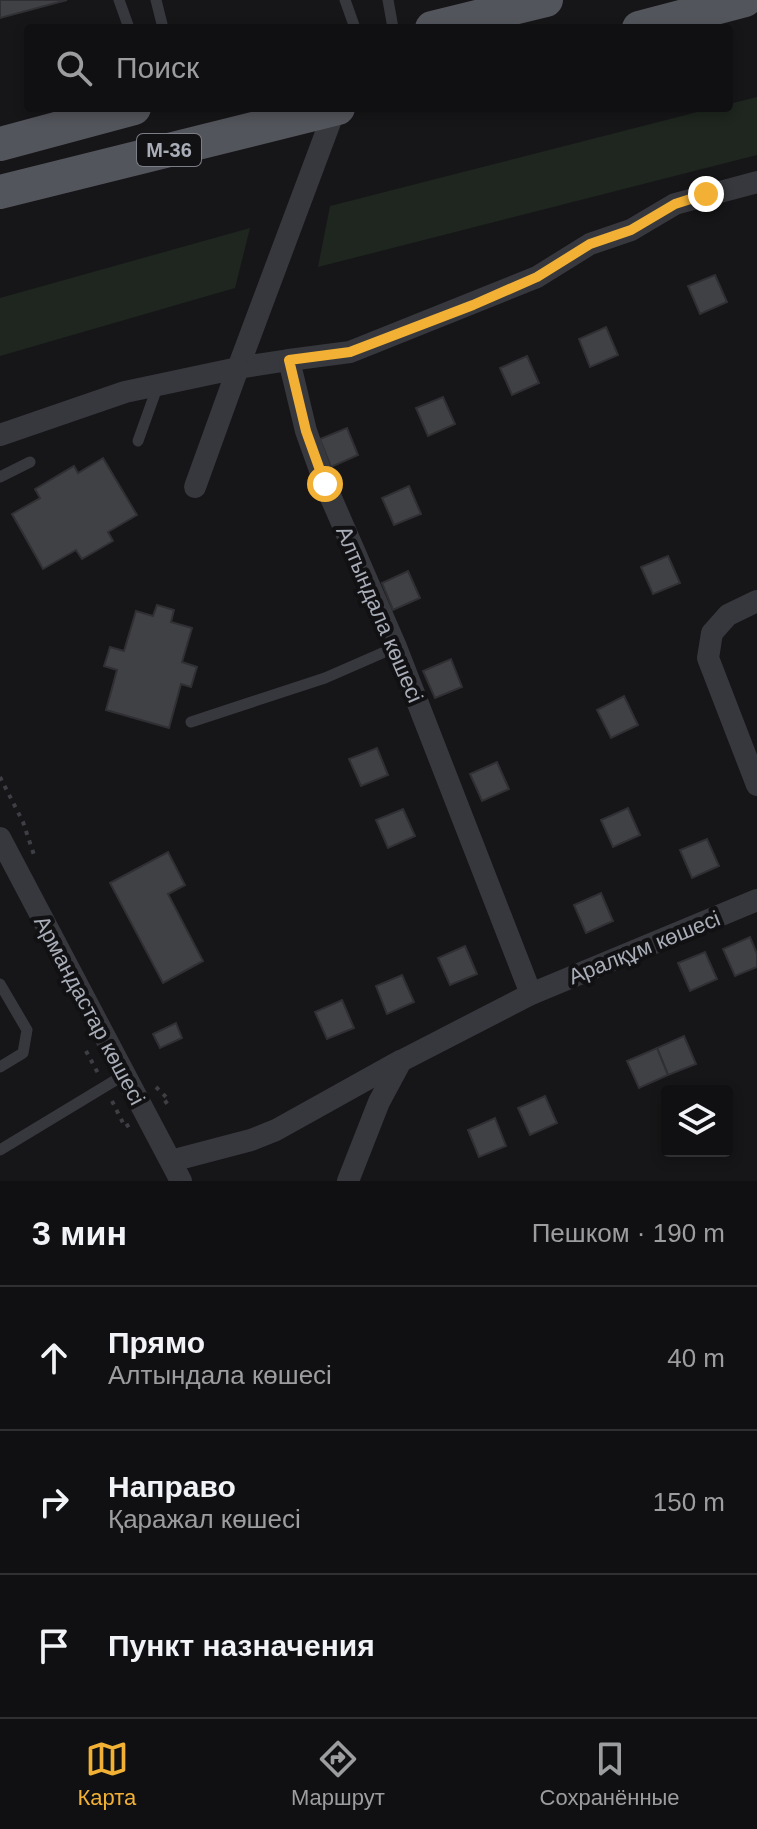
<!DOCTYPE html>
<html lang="ru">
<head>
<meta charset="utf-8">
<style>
  :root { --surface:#101012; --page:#19191b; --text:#f1f3f6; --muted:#9c9d9f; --line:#303032; --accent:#f2b134 }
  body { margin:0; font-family:Arial,sans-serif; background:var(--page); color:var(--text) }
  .controls { position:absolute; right:24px; bottom:24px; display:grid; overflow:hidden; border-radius:8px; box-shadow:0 4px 12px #0003 }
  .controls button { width:72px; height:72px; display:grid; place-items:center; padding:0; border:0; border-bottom:2px solid var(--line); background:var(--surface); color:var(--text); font:40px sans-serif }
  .stop { position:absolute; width:24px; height:24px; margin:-18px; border:6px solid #f2b134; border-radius:50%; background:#fff }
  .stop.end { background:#f2b134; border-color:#fff; box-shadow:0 2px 8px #0008 }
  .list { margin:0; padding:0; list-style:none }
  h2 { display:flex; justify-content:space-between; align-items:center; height:104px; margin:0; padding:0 32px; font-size:34px }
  h2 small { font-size:26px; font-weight:400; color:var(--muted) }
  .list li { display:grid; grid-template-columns:52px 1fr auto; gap:24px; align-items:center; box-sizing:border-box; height:144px; padding:0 32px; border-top:2px solid var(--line) }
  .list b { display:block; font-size:30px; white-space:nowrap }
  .list p { margin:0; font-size:26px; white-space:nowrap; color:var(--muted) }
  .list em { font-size:26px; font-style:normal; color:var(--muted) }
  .icon { flex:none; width:44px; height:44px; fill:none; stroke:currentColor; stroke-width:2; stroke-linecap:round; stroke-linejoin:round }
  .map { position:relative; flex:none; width:757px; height:1181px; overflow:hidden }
  .search { position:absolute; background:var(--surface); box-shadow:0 4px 12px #0003; left:24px; right:24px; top:24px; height:88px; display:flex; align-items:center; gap:20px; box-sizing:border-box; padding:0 28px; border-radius:8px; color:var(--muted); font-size:30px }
  .sheet { height:536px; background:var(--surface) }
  nav { display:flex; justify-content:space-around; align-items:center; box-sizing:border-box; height:112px; border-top:2px solid var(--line); background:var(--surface); font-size:22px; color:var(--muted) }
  nav a { display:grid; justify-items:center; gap:4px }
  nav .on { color:var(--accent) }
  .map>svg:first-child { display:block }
  .green { fill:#1e261f }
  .building { fill:#404145; stroke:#303034; stroke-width:2 }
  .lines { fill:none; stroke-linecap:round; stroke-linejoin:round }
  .path { stroke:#3d3f44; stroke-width:4; stroke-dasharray:4 6; stroke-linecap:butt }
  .service { stroke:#37383d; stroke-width:11 }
  .minor { stroke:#37383d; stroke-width:22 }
  .primary { stroke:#53555c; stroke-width:34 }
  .route { stroke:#f2b134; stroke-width:10 }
  .labels { text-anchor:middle; stroke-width:8; stroke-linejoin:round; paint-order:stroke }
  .shield { fill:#111113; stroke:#7b7e86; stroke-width:2 }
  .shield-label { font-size:20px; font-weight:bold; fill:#a8adb8 }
  .street-label { font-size:22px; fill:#a8adb8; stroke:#111113 }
</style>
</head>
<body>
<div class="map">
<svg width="757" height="1181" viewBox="0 0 757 1181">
  <rect width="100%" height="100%" fill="#161618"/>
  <g class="green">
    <path d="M757,97V155L318,267L330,206L713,108H729V104Z"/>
    <path d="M250,228L235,288L0,356V298Z"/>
  </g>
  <g class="building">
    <path d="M0,0H67L0,18Z"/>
    <path d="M715,275L727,302L700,314L688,286Z"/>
    <path d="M606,327L618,355L590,367L579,339Z"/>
    <path d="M527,356L539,383L512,395L500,368Z"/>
    <path d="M443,397L455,424L428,436L416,408Z"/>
    <path d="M347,428L358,455L331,467L320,439Z"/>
    <path d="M103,458L137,515L108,532L113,541L82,559L76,550L43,569L12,514L40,498L35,489L74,466L78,473Z"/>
    <path d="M409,486L421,514L394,525L382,498Z"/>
    <path d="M668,556L680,583L653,594L641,567Z"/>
    <path d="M408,571L420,598L393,610L382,583Z"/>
    <path d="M157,605L174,610L171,622L192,628L182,662L197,667L191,687L181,684L169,728L106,710L117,670L104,666L110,647L124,651L136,611L153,616Z"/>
    <path d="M451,659L462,687L435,698L423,671Z"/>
    <path d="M624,696L638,725L611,738L597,710Z"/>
    <path d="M377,748L388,775L361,786L349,759Z"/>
    <path d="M497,762L509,789L482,801L470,774Z"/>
    <path d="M628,808L640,835L613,847L601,820Z"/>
    <path d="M403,809L415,836L388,848L376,820Z"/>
    <path d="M707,839L719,866L692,878L680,850Z"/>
    <path d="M168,852L185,885L168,894L203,961L163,983L110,883Z"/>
    <path d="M601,893L613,921L586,933L574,905Z"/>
    <path d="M750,937L757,954V967L735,976L723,949Z"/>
    <path d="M465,946L477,974L450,985L438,958Z"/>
    <path d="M705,952L717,979L690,991L678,963Z"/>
    <path d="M402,975L414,1002L387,1014L376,986Z"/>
    <path d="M342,1000L354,1028L327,1039L315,1012Z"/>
    <path d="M176,1023L182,1038L160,1048L153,1034Z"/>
    <path d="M684,1036L696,1064L668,1075L657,1048Z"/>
    <path d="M657,1048L668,1075L639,1088L627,1061Z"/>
    <path d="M545,1096L557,1123L530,1135L518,1108Z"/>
    <path d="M495,1118L506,1146L479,1157L468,1130Z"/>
  </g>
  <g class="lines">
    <g class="path">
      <path d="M0,777L23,822L34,855"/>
      <path d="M86,1051L99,1075"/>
      <path d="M156,1087L169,1100L162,1105"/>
      <path d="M112,1101L125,1127L130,1124"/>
    </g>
    <g class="service">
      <path d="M119,0L129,28"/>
      <path d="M156,0L163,28"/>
      <path d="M345,0L355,28"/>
      <path d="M388,0L393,28"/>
      <path d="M138,441L158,385"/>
      <path d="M0,477L30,462"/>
      <path d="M191,722L325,678L396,647"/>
      <path d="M0,984L27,1030L23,1053L0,1067"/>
      <path d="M0,1150L124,1075"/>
    </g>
    <g class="minor">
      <path d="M335,109L238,368L289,360L306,431L325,484L396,647L531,994"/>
      <path d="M289,360L350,352L537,277L590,244L631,230L675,204L757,182"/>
      <path d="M0,435L125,392L238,368"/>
      <path d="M195,487L238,368"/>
      <path d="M757,601L728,615L712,633L708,658L757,785"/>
      <path d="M0,838L181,1181"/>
      <path d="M171,1161L251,1140L276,1130L400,1061"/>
      <path d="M348,1181L379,1102L401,1061L531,994L757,900"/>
    </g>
    <g class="primary">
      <path d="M432,28L546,0"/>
      <path d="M639,28L745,0"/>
      <path d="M0,144L134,108"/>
      <path d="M0,192L338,108"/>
    </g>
  </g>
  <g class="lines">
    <path class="route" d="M325,484L306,431L289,360L350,352L473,305L537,277L590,244L631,230L675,204L706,194"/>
  </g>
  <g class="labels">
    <rect class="shield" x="137" y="134" width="64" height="32" rx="6"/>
    <g class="shield-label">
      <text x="169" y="157">M-36</text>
    </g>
    <g class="street-label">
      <text transform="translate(380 614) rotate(67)" y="8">Алтындала көшесі</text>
      <text transform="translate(644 947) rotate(-22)" y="8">Аралқұм көшесі</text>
      <text transform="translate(90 1010) rotate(62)" y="8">Армандастар көшесі</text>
    </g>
  </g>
</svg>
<div class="controls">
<button><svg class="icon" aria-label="layers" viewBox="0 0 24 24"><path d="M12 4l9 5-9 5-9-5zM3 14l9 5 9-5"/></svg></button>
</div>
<div class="stop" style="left:325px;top:484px"></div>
<div class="stop end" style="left:706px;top:194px"></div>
<div class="search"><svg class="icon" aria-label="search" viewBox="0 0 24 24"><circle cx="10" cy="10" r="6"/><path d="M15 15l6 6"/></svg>Поиск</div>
</div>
<section class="sheet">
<h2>3 мин<small>Пешком · 190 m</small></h2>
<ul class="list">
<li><svg class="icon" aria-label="ahead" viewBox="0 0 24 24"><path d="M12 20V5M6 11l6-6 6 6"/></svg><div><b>Прямо</b><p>Алтындала көшесі</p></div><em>40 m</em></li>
<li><svg class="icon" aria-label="right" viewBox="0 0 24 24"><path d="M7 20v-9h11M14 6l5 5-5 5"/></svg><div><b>Направо</b><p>Қаражал көшесі</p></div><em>150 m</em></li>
<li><svg class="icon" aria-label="arrive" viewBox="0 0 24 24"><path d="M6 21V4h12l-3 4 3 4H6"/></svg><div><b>Пункт назначения</b></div></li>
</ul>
</section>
<nav>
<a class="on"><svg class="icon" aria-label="map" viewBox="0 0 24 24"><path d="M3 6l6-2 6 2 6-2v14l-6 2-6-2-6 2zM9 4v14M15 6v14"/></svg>Карта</a>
<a><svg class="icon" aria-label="directions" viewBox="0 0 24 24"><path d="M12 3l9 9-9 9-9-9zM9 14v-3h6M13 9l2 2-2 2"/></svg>Маршрут</a>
<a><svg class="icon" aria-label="saved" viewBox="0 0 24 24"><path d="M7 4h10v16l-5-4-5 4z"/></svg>Сохранённые</a>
</nav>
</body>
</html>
